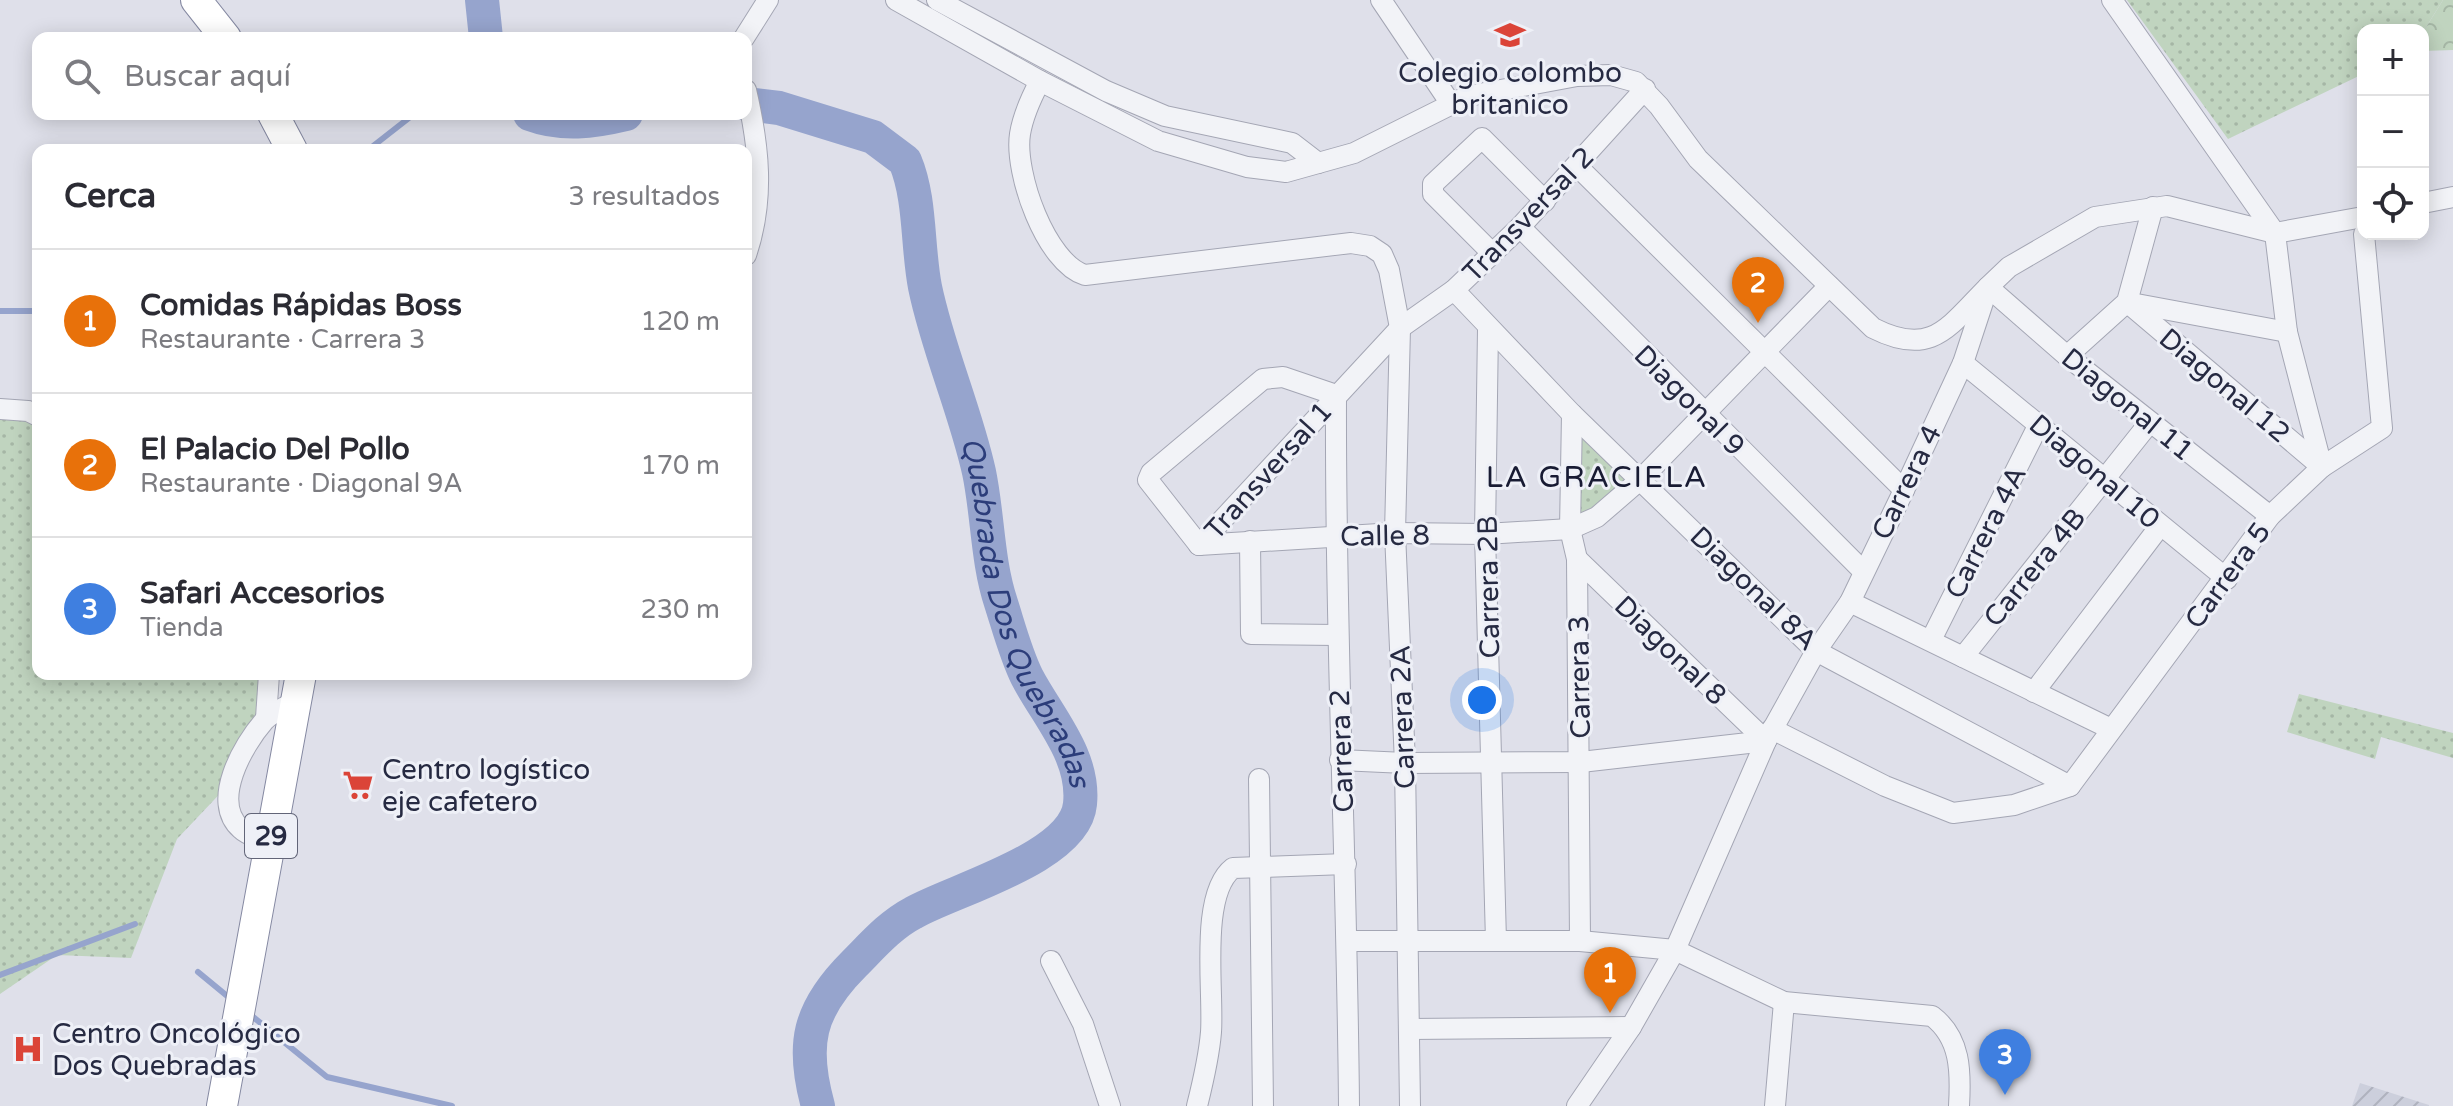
<!DOCTYPE html>
<html lang="es">
<head>
<meta charset="utf-8">
<style>
  :root { --surface:#fff; --page:#f7f7f7; --text:#2b2b33; --muted:#7c7c81; --line:#e1e1e2; --accent:#1a73e8 }
  body { margin:0; font-family:"Varela Round",sans-serif; background:var(--page); color:var(--text) }
  .controls { position:absolute; right:24px; top:24px; display:grid; overflow:hidden; border-radius:16px; box-shadow:0 4px 20px #0003 }
  .controls button { width:72px; height:72px; display:grid; place-items:center; padding:0; border:0; border-bottom:2px solid var(--line); background:var(--surface); color:var(--text); font:40px sans-serif }
  .you { position:absolute; left:1482px; top:700px; width:28px; height:28px; margin:-20px; border:6px solid #fff; border-radius:50%; background:#1a73e8; box-shadow:0 0 0 12px #1a73e833 }
  .badge { display:grid; place-items:center; width:52px; height:52px; border-radius:50%; background:var(--accent); color:#fff; font-size:26px; font-weight:700 }
  .pin { position:absolute; translate:-50% -66px; filter:drop-shadow(0 2px 4px #0008) }
  .pin::after { content:''; position:absolute; top:42px; width:28px; height:24px; background:inherit; clip-path:polygon(0 0,100% 0,50% 100%) }
  .list { margin:0; padding:0; list-style:none }
  h2 { display:flex; justify-content:space-between; align-items:center; height:104px; margin:0; padding:0 32px; font-size:34px }
  h2 small { font-size:26px; font-weight:400; color:var(--muted) }
  .list li { display:grid; grid-template-columns:52px 1fr auto; gap:24px; align-items:center; box-sizing:border-box; height:144px; padding:0 32px; border-top:2px solid var(--line) }
  .list b { display:block; font-size:30px; white-space:nowrap }
  .list p { margin:0; font-size:26px; white-space:nowrap; color:var(--muted) }
  .list em { font-size:26px; font-style:normal; color:var(--muted) }
  .icon { flex:none; width:44px; height:44px; fill:none; stroke:currentColor; stroke-width:2; stroke-linecap:round; stroke-linejoin:round }
  .map { position:relative; flex:none; width:2453px; height:1106px; overflow:hidden }
  .search { position:absolute; background:var(--surface); box-shadow:0 4px 20px #0003; left:32px; top:32px; width:720px; height:88px; display:flex; align-items:center; gap:20px; box-sizing:border-box; padding:0 28px; border-radius:16px; color:var(--muted); font-size:30px }
  .panel { position:absolute; background:var(--surface); box-shadow:0 4px 20px #0003; left:32px; top:144px; width:720px; height:536px; border-radius:16px }
  .map>svg:first-child { display:block }
  .industrial { fill:url(#industrial-furrows) }
  .green { fill:url(#green-dots) }
  .forest { fill:url(#forest-crowns) }
  .lines { fill:none; stroke-linecap:round; stroke-linejoin:round }
  .stream { stroke:#96a4cd; stroke-width:6 }
  .river { stroke:#96a4cd; stroke-width:34 }
  .minor-casing { stroke:#a4a6b4; stroke-width:22 }
  .highway-casing { stroke:#8589a2; stroke-width:32 }
  .minor { stroke:#f2f3f7; stroke-width:20 }
  .highway { stroke:#fff; stroke-width:30 }
  .labels { text-anchor:middle; stroke-width:6; stroke-linejoin:round; paint-order:stroke }
  .shield { fill:#eef0f7; stroke:#626578; stroke-width:2 }
  .shield-label { font-size:26px; font-weight:bold; fill:#262a42 }
  .poi-label { font-size:28px; fill:#262a42; stroke:#eef0f7; text-anchor:start }
  .street-label { font-size:28px; fill:#262a42; stroke:#eef0f7 }
  .neighbourhood-label { font-size:30px; letter-spacing:2px; fill:#181b33; stroke:#eef0f7 }
  .water-label { font-size:30px; font-style:italic; fill:#2c3d7a; stroke:#eef0f7 }
</style>
</head>
<body>
<div class="map">
<svg width="2453" height="1106" viewBox="0 0 2453 1106">
  <defs>
    <pattern id="industrial-furrows" width="10" height="10" patternUnits="userSpaceOnUse" patternTransform="scale(2)"><rect width="10" height="10" fill="#cccfdc"/><path d="M-1 1l2-2M0 10L10 0M9 11l2-2" fill="none" stroke="#afb2be"/></pattern>
    <pattern id="green-dots" width="8" height="8" patternUnits="userSpaceOnUse" patternTransform="scale(2)"><rect width="8" height="8" fill="#c0d4bf"/><path d="M2 2h.1M6 6h.1" fill="none" stroke="#a5b6a5" stroke-width="1.8" stroke-linecap="round"/></pattern>
    <pattern id="forest-crowns" width="20" height="18" patternUnits="userSpaceOnUse" patternTransform="scale(2)"><rect width="20" height="18" fill="#c0d4bf"/><path d="M2 6a3 3 0 1 1 6 0M12 15a3 3 0 1 1 6 0" fill="none" stroke="#a5b6a5"/></pattern>
  </defs>
  <rect width="100%" height="100%" fill="#dfe0ea"/>
  <path class="industrial" d="M2360,1083L2429,1105V1106H2352Z"/>
  <g class="green">
    <path d="M2127,0H2443L2423,32L2363,30V74L2228,139Z"/>
    <path d="M0,409L38,416V674H262L266,718L231,782L177,839L131,958L57,955L0,994Z"/>
    <path d="M1572,414L1641,479L1570,529Z"/>
    <path d="M2299,694L2453,733V758L2381,737L2375,759L2287,732Z"/>
  </g>
  <path class="forest" d="M2443,0H2453V50L2423,51V32Z"/>
  <g class="lines">
    <g class="stream">
      <path d="M450,114H487"/>
      <path d="M368,150L414,114"/>
      <path d="M0,311H38"/>
      <path d="M198,972L232,1000"/>
      <path d="M0,975L135,924"/>
      <path d="M247,1012L327,1077L452,1106"/>
    </g>
    <g class="river">
      <path d="M482,0L486,38"/>
      <path id="s1" d="M746,104L779,108L873,137L905,161C921,199 917,246 925,287C938,350 965,409 979,472C988,515 987,561 1001,603C1009,628 1016,655 1027,677C1048,717 1085,756 1080,804C1075,858 953,890 913,913C890,925 872,946 854,964C808,1010 801,1045 818,1106"/>
      <path d="M530,114C562,126 593,122 626,114"/>
    </g>
    <g class="minor-casing">
      <g id="minor">
        <path d="M896,0L1040,81L1158,141L1247,167L1286,172L1354,153L1468,96L1577,76L1611,75L1636,82L1659,106L1698,159L1873,328C1932,358 1948,327 1988,287L2067,356L2270,516"/>
        <path d="M937,0L1106,91L1165,116L1292,143L1318,163"/>
        <path d="M1381,0L1451,104"/>
        <path d="M744,38L768,0"/>
        <path d="M1040,81C1031,98 1023,115 1020,134C1014,173 1046,263 1085,275L1351,243L1370,246L1382,254L1389,270L1400,328L1395,533L1405,763L1410,1106"/>
        <path d="M746,90C759,146 765,199 746,255"/>
        <path d="M1577,166L1904,490"/>
        <path d="M2423,203L2453,197"/>
        <path d="M1520,227L1863,571"/>
        <path d="M1492,253L1433,194V184L1482,138L1545,201"/>
        <path d="M1454,290L1572,414L1816,651L2070,786"/>
        <path d="M2127,302L2322,467L2382,428L2364,234"/>
        <path d="M2131,303L2287,332"/>
        <path d="M1488,329L1485,534L1496,941"/>
        <path d="M2067,356L2127,302L2153,207"/>
        <path d="M1963,363L2227,579"/>
        <path d="M1336,395C1335,632 1347,869 1349,1106"/>
        <path d="M0,409L28,411L38,416"/>
        <path d="M1572,414L1570,529L1577,559L1580,941"/>
        <path d="M1250,541L1251,634L1337,635"/>
        <path d="M1199,545L1395,533L1485,534L1570,529L1597,517L1641,479L1829,286"/>
        <path d="M1199,545L1400,328L1454,290L1520,227L1645,89"/>
        <path d="M1199,545L1148,480L1151,473L1263,379L1283,377L1336,395"/>
        <path d="M1577,559L1766,741"/>
        <path d="M1850,602L2111,729"/>
        <path d="M1931,640L2039,424"/>
        <path d="M1963,657L2150,422"/>
        <path d="M2034,692L2160,526"/>
        <path d="M266,718L269,674"/>
        <path d="M1772,729L1885,786L1953,813L2014,805L2070,786L2270,516L2322,467L2287,332L2275,233L2112,0"/>
        <path d="M1340,760L1405,763L1581,762L1766,741"/>
        <path d="M1259,779L1263,1106"/>
        <path d="M270,843C261,839 248,836 241,829C210,802 243,745 264,721C272,712 286,707 296,701"/>
        <path d="M1348,941H1580L1675,950L1784,1002L1932,1016C1961,1038 1961,1072 1959,1106"/>
        <path d="M1051,961L1083,1024L1110,1106"/>
        <path d="M1409,1029L1631,1027"/>
        <path d="M1197,1106C1203,1082 1209,1057 1211,1032C1214,991 1199,894 1233,868L1346,864"/>
        <path d="M1577,1106L1631,1027L1675,950L1766,741L1816,651L1850,602L1904,490L1963,363L1988,287L2009,267L2095,217L2167,206L2275,233L2363,217"/>
        <path d="M1775,1106L1784,1002"/>
      </g>
    </g>
    <g class="highway-casing">
      <g id="highway">
        <path d="M196,0L226,38"/>
        <path d="M273,114L292,150"/>
        <path d="M222,1106L301,674"/>
      </g>
    </g>
    <use href="#minor" class="minor"/>
    <use href="#highway" class="highway"/>
  </g>
  <defs>
    <g id="school-bare" transform="scale(2.4)"><path d="M0-5L7-2L0 1L-7-2ZM-4 1L0 2.5L4 1V4Q0 6-4 4Z" fill="#db4438" stroke="#eef0f7" stroke-width="2.5" paint-order="stroke"/></g>
    <g id="supermarket-bare" transform="scale(2.4)"><path d="M-6-5.5h2.5l.6 2H6L4.5 2H-2.5L-4.4-4H-6ZM-1.5 3.2a1.3 1.3 0 1 0 .1 0ZM3 3.2a1.3 1.3 0 1 0 .1 0Z" fill="#db4438" stroke="#eef0f7" stroke-width="2.5" paint-order="stroke"/></g>
    <g id="hospital-bare" transform="scale(2.4)"><path d="M-5-5h3v3.5h4V-5h3V5h-3V1.5h-4V5h-3Z" fill="#db4438" stroke="#eef0f7" stroke-width="2.5" paint-order="stroke"/></g>
  </defs>
  <g fill-rule="evenodd">
    <use href="#school-bare" x="1510" y="35"/>
    <use href="#supermarket-bare" x="358" y="785"/>
    <use href="#hospital-bare" x="28" y="1049"/>
  </g>
  <g class="labels">
    <rect class="shield" x="245" y="814" width="52" height="44" rx="6"/>
    <g class="shield-label">
      <text x="271" y="845">29</text>
    </g>
    <g class="poi-label">
      <text x="1510" y="82" text-anchor="middle">Colegio colombo<tspan x="1510" dy="32">britanico</tspan></text>
      <text x="382" y="779">Centro logístico<tspan x="382" dy="32">eje cafetero</tspan></text>
      <text x="52" y="1043">Centro Oncológico<tspan x="52" dy="32">Dos Quebradas</tspan></text>
    </g>
    <g class="street-label">
      <text transform="translate(1528 214) rotate(-46)" y="10">Transversal 2</text>
      <text transform="translate(2225 385) rotate(40)" y="10">Diagonal 12</text>
      <text transform="translate(1690 400) rotate(45)" y="10">Diagonal 9</text>
      <text transform="translate(2128 404) rotate(39)" y="10">Diagonal 11</text>
      <text transform="translate(1268 470) rotate(-48)" y="10">Transversal 1</text>
      <text transform="translate(2095 471) rotate(40)" y="10">Diagonal 10</text>
      <text transform="translate(1906 482) rotate(-64)" y="10">Carrera 4</text>
      <text transform="translate(1985 532) rotate(-63)" y="10">Carrera 4A</text>
      <text transform="translate(1385 535) rotate(-1)" y="10">Calle 8</text>
      <text transform="translate(2034 567) rotate(-51)" y="10">Carrera 4B</text>
      <text transform="translate(2227 575) rotate(-54)" y="10">Carrera 5</text>
      <text transform="translate(1488 587) rotate(-91)" y="10">Carrera 2B</text>
      <text transform="translate(1754 588) rotate(44)" y="10">Diagonal 8A</text>
      <text transform="translate(1671 650) rotate(44)" y="10">Diagonal 8</text>
      <text transform="translate(1579 677) rotate(-91)" y="10">Carrera 3</text>
      <text transform="translate(1402 717) rotate(-92)" y="10">Carrera 2A</text>
      <text transform="translate(1341 751) rotate(-92)" y="10">Carrera 2</text>
    </g>
    <g class="neighbourhood-label">
      <text x="1597" y="487">LA GRACIELA</text>
    </g>
    <g class="water-label">
      <text dy="10" stroke="none"><textPath href="#s1" startOffset="642">Quebrada Dos Quebradas</textPath></text>
    </g>
  </g>
</svg>
<div class="controls">
<button>+</button>
<button>−</button>
<button><svg class="icon" aria-label="locate" viewBox="0 0 24 24"><circle cx="12" cy="12" r="6"/><path d="M12 2v4M12 18v4M2 12h4M18 12h4"/></svg></button>
</div>
<div class="you"></div>
<div class="pin badge" style="left:1610px;top:1013px;background:#e8710a">1</div>
<div class="pin badge" style="left:1758px;top:323px;background:#e8710a">2</div>
<div class="pin badge" style="left:2005px;top:1095px;background:#3f7fe0">3</div>
<div class="search"><svg class="icon" aria-label="search" viewBox="0 0 24 24"><circle cx="10" cy="10" r="6"/><path d="M15 15l6 6"/></svg>Buscar aquí</div>
<section class="panel">
<h2>Cerca<small>3 resultados</small></h2>
<ul class="list">
<li><span class="badge" style="background:#e8710a">1</span><div><b>Comidas Rápidas Boss</b><p>Restaurante · Carrera 3</p></div><em>120 m</em></li>
<li><span class="badge" style="background:#e8710a">2</span><div><b>El Palacio Del Pollo</b><p>Restaurante · Diagonal 9A</p></div><em>170 m</em></li>
<li><span class="badge" style="background:#3f7fe0">3</span><div><b>Safari Accesorios</b><p>Tienda</p></div><em>230 m</em></li>
</ul>
</section>
</div>
</body>
</html>
